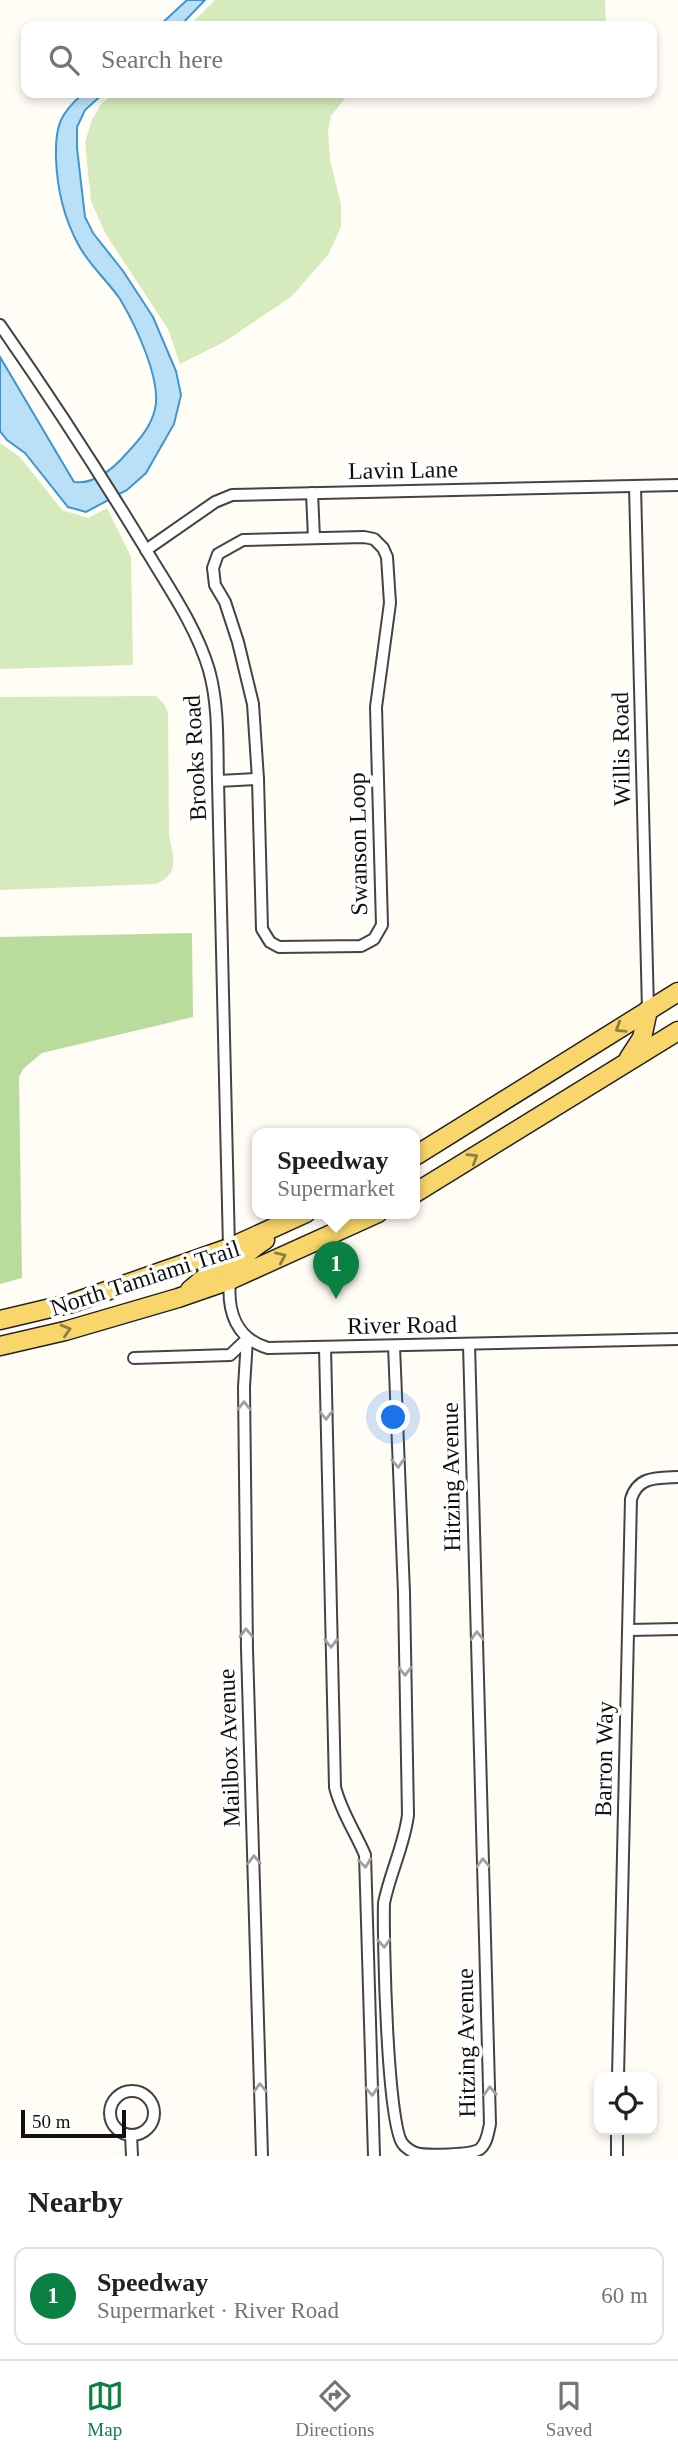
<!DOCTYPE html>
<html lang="en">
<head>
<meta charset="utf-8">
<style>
  :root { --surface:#fff; --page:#f6f6f6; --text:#202124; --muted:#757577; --line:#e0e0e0; --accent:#0b8043 }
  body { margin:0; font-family:Georgia,serif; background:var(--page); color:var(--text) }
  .controls { position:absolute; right:21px; bottom:21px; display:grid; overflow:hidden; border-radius:14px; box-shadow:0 4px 10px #0003 }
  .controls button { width:63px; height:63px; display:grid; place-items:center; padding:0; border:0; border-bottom:2px solid var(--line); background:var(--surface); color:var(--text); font:35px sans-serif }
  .scale { position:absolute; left:21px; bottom:18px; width:105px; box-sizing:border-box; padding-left:7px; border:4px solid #111; border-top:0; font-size:19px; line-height:24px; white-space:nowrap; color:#111; -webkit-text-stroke:5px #fff; paint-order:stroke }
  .you { position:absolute; left:394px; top:1418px; width:24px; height:24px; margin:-18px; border:5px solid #fff; border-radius:50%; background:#1a73e8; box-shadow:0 0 0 10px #1a73e833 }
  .badge { display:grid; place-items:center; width:46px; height:46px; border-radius:50%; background:var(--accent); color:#fff; font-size:23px; font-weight:700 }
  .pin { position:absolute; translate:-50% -58px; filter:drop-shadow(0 2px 4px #0008) }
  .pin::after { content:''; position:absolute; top:37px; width:24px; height:21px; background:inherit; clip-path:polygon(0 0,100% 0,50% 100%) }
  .popup { position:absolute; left:252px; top:1128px; width:168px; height:91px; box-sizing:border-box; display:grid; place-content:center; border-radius:14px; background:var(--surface); filter:drop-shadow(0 2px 5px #0005); font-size:23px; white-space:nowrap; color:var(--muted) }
  .popup b { font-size:26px; color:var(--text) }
  .popup::after { content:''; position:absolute; left:50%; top:100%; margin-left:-14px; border:14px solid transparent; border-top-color:var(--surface) }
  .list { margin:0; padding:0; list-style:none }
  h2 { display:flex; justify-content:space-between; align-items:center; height:91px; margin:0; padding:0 28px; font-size:30px }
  h2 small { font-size:23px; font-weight:400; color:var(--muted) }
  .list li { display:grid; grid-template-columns:46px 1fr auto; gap:21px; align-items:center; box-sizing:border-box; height:98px; margin:0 14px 14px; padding:0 14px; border:2px solid var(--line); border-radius:14px }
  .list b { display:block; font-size:26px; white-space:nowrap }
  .list p { margin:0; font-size:23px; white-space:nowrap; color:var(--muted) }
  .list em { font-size:23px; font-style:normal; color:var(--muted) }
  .icon { flex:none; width:38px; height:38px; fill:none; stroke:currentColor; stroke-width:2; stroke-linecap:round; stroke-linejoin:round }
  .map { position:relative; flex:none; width:678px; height:2156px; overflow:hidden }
  .search { position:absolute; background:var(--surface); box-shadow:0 4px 10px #0003; left:21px; right:21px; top:21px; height:77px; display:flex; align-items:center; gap:18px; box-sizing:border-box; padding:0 24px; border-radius:14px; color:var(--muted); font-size:26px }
  .sheet { height:203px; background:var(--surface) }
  nav { display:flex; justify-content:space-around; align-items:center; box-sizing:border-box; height:98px; border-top:2px solid var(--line); background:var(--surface); font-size:19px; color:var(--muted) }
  nav a { display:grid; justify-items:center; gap:4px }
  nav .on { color:var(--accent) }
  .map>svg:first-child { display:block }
  .green { fill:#d5ebbd }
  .forest { fill:#b9dc9c }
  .water { fill:#b9e0f7; stroke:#3f96cf; stroke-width:2 }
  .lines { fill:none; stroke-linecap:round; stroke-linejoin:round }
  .minor-casing { stroke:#444; stroke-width:14 }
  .primary-casing { stroke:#222; stroke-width:21 }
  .minor { stroke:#fff; stroke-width:10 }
  .primary { stroke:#f9d66b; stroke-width:18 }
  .oneway { stroke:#917d42 }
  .oneway2 { stroke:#a0a0a0 }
  .labels { text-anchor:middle; stroke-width:7; stroke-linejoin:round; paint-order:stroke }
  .street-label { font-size:24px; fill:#111; stroke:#fff }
</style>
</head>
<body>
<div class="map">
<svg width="678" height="2156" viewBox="0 0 678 2156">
  <rect width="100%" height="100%" fill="#fffdf5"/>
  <g class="green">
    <path d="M215,0H605L606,26H189Z"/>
    <path d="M115,93H349L331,116L328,131L330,160L341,204V227L328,255L291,297L224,342L180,364L168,329L105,233L91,201L85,142L92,120L101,104Z"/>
    <path d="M0,443L20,457L62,510L88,518L107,508L131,557L133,665L0,669Z"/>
    <path d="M156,696L164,704L168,712L169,834C172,855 182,873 156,884L0,890V697Z"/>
  </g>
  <path class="forest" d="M192,933L193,1017L42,1053L23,1069L19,1077L22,1278L0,1284V937Z"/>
  <g class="water">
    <path d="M187,0H205L180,26H159Z"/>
    <path d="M84,93H104L85,110L77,127V148L85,217L93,233L123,271L153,317L176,371L181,395L174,424L146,473L127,490L86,512L68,507L25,453L7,440L0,431V357L74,482C95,485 113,469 127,453C139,440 151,427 155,409C162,380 135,324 120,299C107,280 88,264 78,244C63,216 57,189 56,158C55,126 60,113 84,93Z"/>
  </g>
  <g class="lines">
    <g class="minor-casing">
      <g id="minor">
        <path d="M0,325C51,398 99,472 145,548C168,587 196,626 209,670C219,706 217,744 218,781L229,1248"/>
        <path d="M635,486L648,1010"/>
        <path d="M312,493L314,538"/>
        <path d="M364,537L374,539L383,548L387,557L390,603L376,707L382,925L374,939L361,946L279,947L270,942L262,929L258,779L253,704L238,642L225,602L215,585L213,568L218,554L243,540Z"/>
        <path d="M146,550L215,502L232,495L678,485"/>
        <path d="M218,781L258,779"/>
        <path d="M230,1280C227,1311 236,1339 268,1348L678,1339"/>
        <path d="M247,1339L244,1387L247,1649L262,2156"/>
        <path d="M394,1346L404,1593L408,1815C404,1846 390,1873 384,1903C383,1936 387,2127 403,2144C405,2147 412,2152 416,2153C426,2156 472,2155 480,2149C487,2143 488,2133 490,2124L469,1344"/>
        <path d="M325,1347L335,1787C341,1812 355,1831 365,1855L374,2156"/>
        <path d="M134,1358L230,1355L247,1339"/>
        <path d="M629,1630L678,1629"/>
        <path d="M618,2077L631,1499C638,1476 657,1478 678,1477"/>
        <circle cx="132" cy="2113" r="22"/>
        <path d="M131,2135L132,2156"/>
        <path d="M617,2156V2130"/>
      </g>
    </g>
    <g class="primary-casing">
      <g id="primary">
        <path d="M629,1058L642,1038L648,1010"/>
        <path d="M415,1156L678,992"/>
        <path d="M415,1193L678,1031"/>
        <path d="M230,1280C237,1261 248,1251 265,1240"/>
        <path d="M190,1290L215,1269L229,1248"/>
        <path d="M0,1320L72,1303L229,1248L306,1213"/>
        <path d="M0,1346L65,1331L178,1298L230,1280L378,1213"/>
      </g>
    </g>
    <use href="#minor" class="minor"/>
    <use href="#primary" class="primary"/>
  </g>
  <defs><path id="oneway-chevron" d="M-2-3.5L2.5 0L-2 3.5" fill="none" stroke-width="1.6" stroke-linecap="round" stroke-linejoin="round" transform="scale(1.75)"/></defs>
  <g class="oneway">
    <use href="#oneway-chevron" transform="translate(620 1028) rotate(148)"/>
    <use href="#oneway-chevron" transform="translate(473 1158) rotate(-32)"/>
    <use href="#oneway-chevron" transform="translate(281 1257) rotate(-24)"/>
    <use href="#oneway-chevron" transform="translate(66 1330) rotate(-16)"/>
  </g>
  <g class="oneway2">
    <use href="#oneway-chevron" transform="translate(244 1406) rotate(-90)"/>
    <use href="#oneway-chevron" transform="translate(326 1415) rotate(89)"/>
    <use href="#oneway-chevron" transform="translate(398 1463) rotate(87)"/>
    <use href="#oneway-chevron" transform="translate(246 1633) rotate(-91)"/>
    <use href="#oneway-chevron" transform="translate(477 1636) rotate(-92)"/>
    <use href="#oneway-chevron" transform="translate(331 1643) rotate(89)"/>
    <use href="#oneway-chevron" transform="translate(405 1671) rotate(89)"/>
    <use href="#oneway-chevron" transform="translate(254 1860) rotate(-91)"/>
    <use href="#oneway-chevron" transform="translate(365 1863) rotate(83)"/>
    <use href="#oneway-chevron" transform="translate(483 1863) rotate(-92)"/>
    <use href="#oneway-chevron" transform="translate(384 1943) rotate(87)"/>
    <use href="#oneway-chevron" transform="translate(260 2088) rotate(-92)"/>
    <use href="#oneway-chevron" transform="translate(372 2091) rotate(87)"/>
    <use href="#oneway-chevron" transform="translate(490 2091) rotate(-92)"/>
  </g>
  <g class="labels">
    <g class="street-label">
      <text transform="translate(403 470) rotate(-1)" y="8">Lavin Lane</text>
      <text transform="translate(621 749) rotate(-91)" y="8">Willis Road</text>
      <text transform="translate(195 758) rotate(-93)" y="8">Brooks Road</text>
      <text transform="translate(358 844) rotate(-91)" y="8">Swanson Loop</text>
      <text transform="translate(145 1278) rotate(-18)" y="8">North Tamiami Trail</text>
      <text transform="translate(402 1325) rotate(-1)" y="8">River Road</text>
      <text transform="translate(451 1477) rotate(-91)" y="8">Hitzing Avenue</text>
      <text transform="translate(229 1748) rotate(-92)" y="8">Mailbox Avenue</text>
      <text transform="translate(604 1759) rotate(-89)" y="8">Barron Way</text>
      <text transform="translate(466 2043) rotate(-91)" y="8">Hitzing Avenue</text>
    </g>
  </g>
</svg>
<div class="controls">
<button><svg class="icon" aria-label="locate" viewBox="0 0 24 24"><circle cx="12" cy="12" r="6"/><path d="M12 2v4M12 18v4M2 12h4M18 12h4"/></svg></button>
</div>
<div class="scale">50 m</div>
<div class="you"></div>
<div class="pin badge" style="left:336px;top:1299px">1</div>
<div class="popup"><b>Speedway</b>Supermarket</div>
<div class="search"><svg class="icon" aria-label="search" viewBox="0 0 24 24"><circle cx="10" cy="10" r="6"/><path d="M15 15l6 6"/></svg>Search here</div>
</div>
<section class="sheet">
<h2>Nearby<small></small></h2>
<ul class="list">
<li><span class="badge">1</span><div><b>Speedway</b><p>Supermarket · River Road</p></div><em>60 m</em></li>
</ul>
</section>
<nav>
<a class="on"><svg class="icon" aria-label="map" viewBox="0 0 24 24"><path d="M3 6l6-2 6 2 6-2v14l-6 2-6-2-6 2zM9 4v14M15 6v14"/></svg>Map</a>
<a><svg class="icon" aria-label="directions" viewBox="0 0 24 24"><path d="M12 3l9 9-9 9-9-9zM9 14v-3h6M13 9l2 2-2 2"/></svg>Directions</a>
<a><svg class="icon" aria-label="saved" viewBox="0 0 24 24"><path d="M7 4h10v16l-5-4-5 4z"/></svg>Saved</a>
</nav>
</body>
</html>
